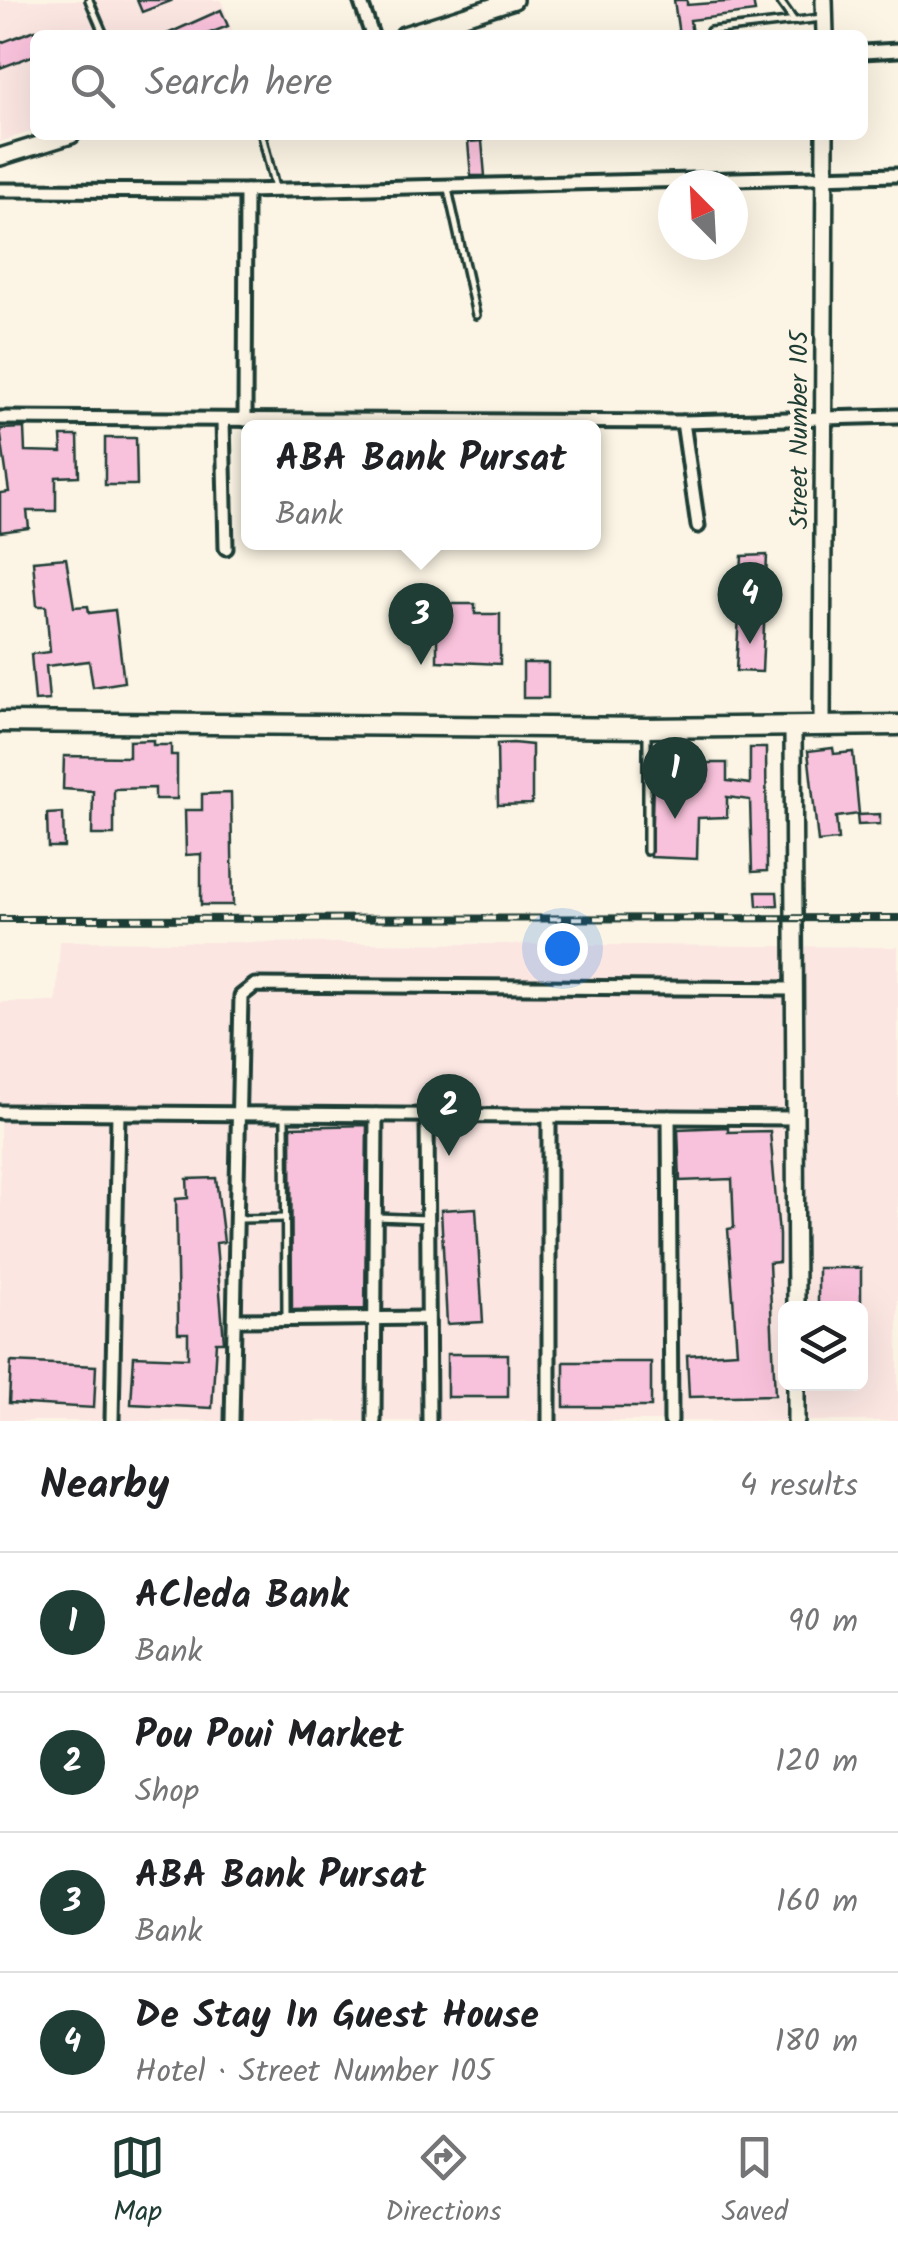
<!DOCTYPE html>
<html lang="en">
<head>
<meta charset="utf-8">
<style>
  :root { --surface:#fff; --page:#f6f6f6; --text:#202124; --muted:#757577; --line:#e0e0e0; --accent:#1f3d34 }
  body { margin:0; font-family:Kalam,sans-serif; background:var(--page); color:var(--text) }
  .controls { position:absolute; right:30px; bottom:30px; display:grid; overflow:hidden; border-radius:15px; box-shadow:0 10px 40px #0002 }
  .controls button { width:90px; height:90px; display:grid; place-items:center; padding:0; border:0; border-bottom:2px solid var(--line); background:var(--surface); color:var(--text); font:50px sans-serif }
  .compass { position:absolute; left:658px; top:170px; width:90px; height:90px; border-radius:50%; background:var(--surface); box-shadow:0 10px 40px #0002; rotate:336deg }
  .you { position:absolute; left:562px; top:948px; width:35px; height:35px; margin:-25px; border:8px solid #fff; border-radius:50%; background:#1a73e8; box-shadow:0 0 0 15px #1a73e833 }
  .badge { display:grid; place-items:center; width:65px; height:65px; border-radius:50%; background:var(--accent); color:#fff; font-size:32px; font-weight:700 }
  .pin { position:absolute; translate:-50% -82px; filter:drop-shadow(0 2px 5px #0008) }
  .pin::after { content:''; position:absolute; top:52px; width:35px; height:30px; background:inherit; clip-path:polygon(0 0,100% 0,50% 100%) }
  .popup { position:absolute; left:241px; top:420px; width:360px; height:130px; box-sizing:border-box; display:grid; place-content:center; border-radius:15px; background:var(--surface); filter:drop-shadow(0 2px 8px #0005); font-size:32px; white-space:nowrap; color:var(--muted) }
  .popup b { font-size:38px; color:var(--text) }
  .popup::after { content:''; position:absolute; left:50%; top:100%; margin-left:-20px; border:20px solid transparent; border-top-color:var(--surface) }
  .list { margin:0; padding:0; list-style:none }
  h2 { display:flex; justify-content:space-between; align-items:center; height:130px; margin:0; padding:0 40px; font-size:42px }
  h2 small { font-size:32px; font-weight:400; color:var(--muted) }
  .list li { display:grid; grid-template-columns:65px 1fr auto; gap:30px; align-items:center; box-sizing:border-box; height:140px; padding:0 40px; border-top:2px solid var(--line) }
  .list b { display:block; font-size:38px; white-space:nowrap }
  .list p { margin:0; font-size:32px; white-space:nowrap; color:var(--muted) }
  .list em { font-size:32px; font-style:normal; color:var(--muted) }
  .icon { flex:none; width:55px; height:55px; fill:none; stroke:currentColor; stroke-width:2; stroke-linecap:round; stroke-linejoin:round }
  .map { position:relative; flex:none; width:898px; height:1421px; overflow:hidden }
  .search { position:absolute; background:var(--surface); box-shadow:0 10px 40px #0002; left:30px; right:30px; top:30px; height:110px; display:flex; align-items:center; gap:25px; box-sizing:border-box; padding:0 35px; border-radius:15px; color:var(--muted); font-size:38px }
  .sheet { height:690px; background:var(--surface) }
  nav { display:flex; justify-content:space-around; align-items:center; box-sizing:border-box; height:140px; border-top:2px solid var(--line); background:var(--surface); font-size:28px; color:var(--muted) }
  nav a { display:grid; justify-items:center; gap:5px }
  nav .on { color:var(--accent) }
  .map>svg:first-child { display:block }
  .built { fill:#fbe6e2; fill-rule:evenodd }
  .building { fill:#f9c2dc; stroke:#1f3d34; stroke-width:2.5 }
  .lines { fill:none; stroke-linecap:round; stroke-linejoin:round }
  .lane-casing { stroke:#1f3d34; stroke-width:12 }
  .street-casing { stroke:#1f3d34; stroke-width:19 }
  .secondary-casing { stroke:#1f3d34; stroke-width:22 }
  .primary-casing { stroke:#1f3d34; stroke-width:25 }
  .lane { stroke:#fcf5e5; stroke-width:5 }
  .street { stroke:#fcf5e5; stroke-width:11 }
  .secondary { stroke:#fcf5e5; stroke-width:15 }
  .primary { stroke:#fcf5e5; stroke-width:18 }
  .rail-casing { stroke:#1f3d34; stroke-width:8 }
  .rail { stroke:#fcf5e5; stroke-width:4; stroke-dasharray:11; stroke-linecap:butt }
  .labels { text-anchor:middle; stroke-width:9; stroke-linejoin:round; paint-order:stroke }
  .street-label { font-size:25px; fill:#1f3d34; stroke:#fcf5e5 }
</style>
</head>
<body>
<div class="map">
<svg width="898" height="1421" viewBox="0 0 898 1421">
  <rect width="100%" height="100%" fill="#fcf5e5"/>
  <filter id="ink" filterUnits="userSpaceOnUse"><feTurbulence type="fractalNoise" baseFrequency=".01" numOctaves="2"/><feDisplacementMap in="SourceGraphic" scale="20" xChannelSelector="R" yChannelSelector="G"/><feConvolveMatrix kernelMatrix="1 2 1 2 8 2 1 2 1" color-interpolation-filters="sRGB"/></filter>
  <g filter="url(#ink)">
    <g class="built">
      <path d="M0,0H221L234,35H35V130L0,142Z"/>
      <path d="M60,941L898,947V1421H0V1002H56ZM786,1308H860V1384H786Z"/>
    </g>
    <g class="building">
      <path d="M137,0H170L171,1L142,12Z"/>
      <path d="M674,0H687V5L753,0L755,12L690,20L692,35H679Z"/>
      <path d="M221,10L228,26L205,35H165Z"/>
      <path d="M35,30V55L0,68V43Z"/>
      <path d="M482,141L485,176H471L468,142Z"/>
      <path d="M24,428L25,451L62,452L61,436H78L79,476L56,477V511H27L29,528L0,532V493L9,492L0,429Z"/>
      <path d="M105,438H136L137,485H105Z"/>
      <path d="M767,555L762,672L736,671L742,556Z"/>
      <path d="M66,558L74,607L88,606L89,613L115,610L124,682L93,687L89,661L46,666L49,700L35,701L31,654L50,652L46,606H37L33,561Z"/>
      <path d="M437,604H475V614H500V664L437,661Z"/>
      <rect x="523" y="663" width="25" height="35"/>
      <path d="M153,740V745H171V755H177V799H155V788L114,789V835H92L93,791L63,789L64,756L129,757V741Z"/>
      <path d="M513,743L532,745V804L498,805L497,744Z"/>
      <path d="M750,748H766L767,871L752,872L750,800L727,797V817L698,818L697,859L651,857L653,780L707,781V763H727V781L750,784Z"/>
      <path d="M833,748L834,754L853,752L859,814L836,817L838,840L818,842L808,751Z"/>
      <path d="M231,793L233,905H201V854L186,855L185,810H202V794Z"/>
      <path d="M63,813L64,847H48L47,814Z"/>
      <path d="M880,814V824L858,825L857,815Z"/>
      <path d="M756,892H777L778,905L757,906Z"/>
      <path d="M367,1125L365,1309L292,1310L291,1127Z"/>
      <path d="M728,1127V1132L770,1131L779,1235V1262L769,1263L775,1395L689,1397L687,1355L737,1352L728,1229L734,1228L732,1179L680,1181L678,1129Z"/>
      <path d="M216,1178L224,1242L216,1243L224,1342H216L212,1408L131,1404L134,1356L188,1358V1333H178L176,1199L188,1198L187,1179Z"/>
      <path d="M476,1208L483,1322L447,1324L441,1210Z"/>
      <rect x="818" y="1268" width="43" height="40"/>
      <rect x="447" y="1354" width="61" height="43"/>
      <path d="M11,1362L96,1366L94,1408L9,1403Z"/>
      <rect x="564" y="1362" width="87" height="45"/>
    </g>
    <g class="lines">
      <g class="lane-casing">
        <g id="lane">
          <path d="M89,0L104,35"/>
          <path d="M779,0L794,21"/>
          <path d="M710,31L822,18"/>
          <path d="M262,135L275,188"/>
          <path d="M448,189L476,315"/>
          <path d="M647,734V851"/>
          <path d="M285,1117L286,1316"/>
          <path d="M378,1217L427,1219"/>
          <path d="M239,1219L286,1218"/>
        </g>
      </g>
      <g class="street-casing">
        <g id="street">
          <path d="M360,0L372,35"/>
          <path d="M863,52L898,50"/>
          <path d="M0,190L246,191L898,175"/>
          <path d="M0,418L683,422L898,416"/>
          <path d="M245,420L246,191"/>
          <path d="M223,421L226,548"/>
          <path d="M683,422L698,526"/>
          <path d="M0,1112L795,1118"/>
          <path d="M427,1115L429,1421"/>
          <path d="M669,1117L671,1421"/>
          <path d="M235,1320L427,1318"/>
          <path d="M112,1421L118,1113"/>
          <path d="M232,1421L241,996L255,985L794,989"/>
          <path d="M374,1421L376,1115"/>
          <path d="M549,1421V1116"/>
        </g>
      </g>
      <g class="secondary-casing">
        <g id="secondary">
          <path d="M824,0L825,35"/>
          <path d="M404,35L514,0"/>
          <path d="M0,157L71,135"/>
          <path d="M793,726L796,1308"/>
          <path d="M822,726L825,135"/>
          <path d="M796,1384V1421"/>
        </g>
      </g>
      <g class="primary-casing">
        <path id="primary" d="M0,722L647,728L898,725"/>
      </g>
      <use href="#lane" class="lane"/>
      <use href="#street" class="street"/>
      <use href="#secondary" class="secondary"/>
      <use href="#primary" class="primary"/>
      <g class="rail-casing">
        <path id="rail" d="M0,919L898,918"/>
      </g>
      <use href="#rail" class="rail"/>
    </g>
  </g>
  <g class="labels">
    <g class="street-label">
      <text transform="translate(798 430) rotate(-90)" y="9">Street Number 105</text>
    </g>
  </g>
</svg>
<div class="controls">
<button><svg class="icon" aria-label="layers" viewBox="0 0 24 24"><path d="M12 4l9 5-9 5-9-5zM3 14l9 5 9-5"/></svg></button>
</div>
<svg class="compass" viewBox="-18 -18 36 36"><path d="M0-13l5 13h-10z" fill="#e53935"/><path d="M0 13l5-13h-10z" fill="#757577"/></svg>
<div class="you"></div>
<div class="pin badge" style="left:675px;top:819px">1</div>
<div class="pin badge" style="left:449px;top:1156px">2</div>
<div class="pin badge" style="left:421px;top:665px">3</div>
<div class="popup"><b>ABA Bank Pursat</b>Bank</div>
<div class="pin badge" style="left:750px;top:644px">4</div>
<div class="search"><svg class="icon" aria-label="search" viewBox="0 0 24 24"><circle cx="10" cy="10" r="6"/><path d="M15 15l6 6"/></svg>Search here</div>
</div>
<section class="sheet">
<h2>Nearby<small>4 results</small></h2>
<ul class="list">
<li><span class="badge">1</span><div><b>ACleda Bank</b><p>Bank</p></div><em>90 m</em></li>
<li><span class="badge">2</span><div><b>Pou Poui Market</b><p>Shop</p></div><em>120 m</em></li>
<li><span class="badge">3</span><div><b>ABA Bank Pursat</b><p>Bank</p></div><em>160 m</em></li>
<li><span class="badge">4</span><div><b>De Stay In Guest House</b><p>Hotel · Street Number 105</p></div><em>180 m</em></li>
</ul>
</section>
<nav>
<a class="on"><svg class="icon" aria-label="map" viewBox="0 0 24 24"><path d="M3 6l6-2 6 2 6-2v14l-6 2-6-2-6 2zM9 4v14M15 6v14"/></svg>Map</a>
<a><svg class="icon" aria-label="directions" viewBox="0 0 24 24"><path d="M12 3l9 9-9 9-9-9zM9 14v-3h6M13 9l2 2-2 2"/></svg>Directions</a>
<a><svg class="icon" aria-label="saved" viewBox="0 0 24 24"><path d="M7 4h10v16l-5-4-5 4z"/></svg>Saved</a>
</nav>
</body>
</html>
